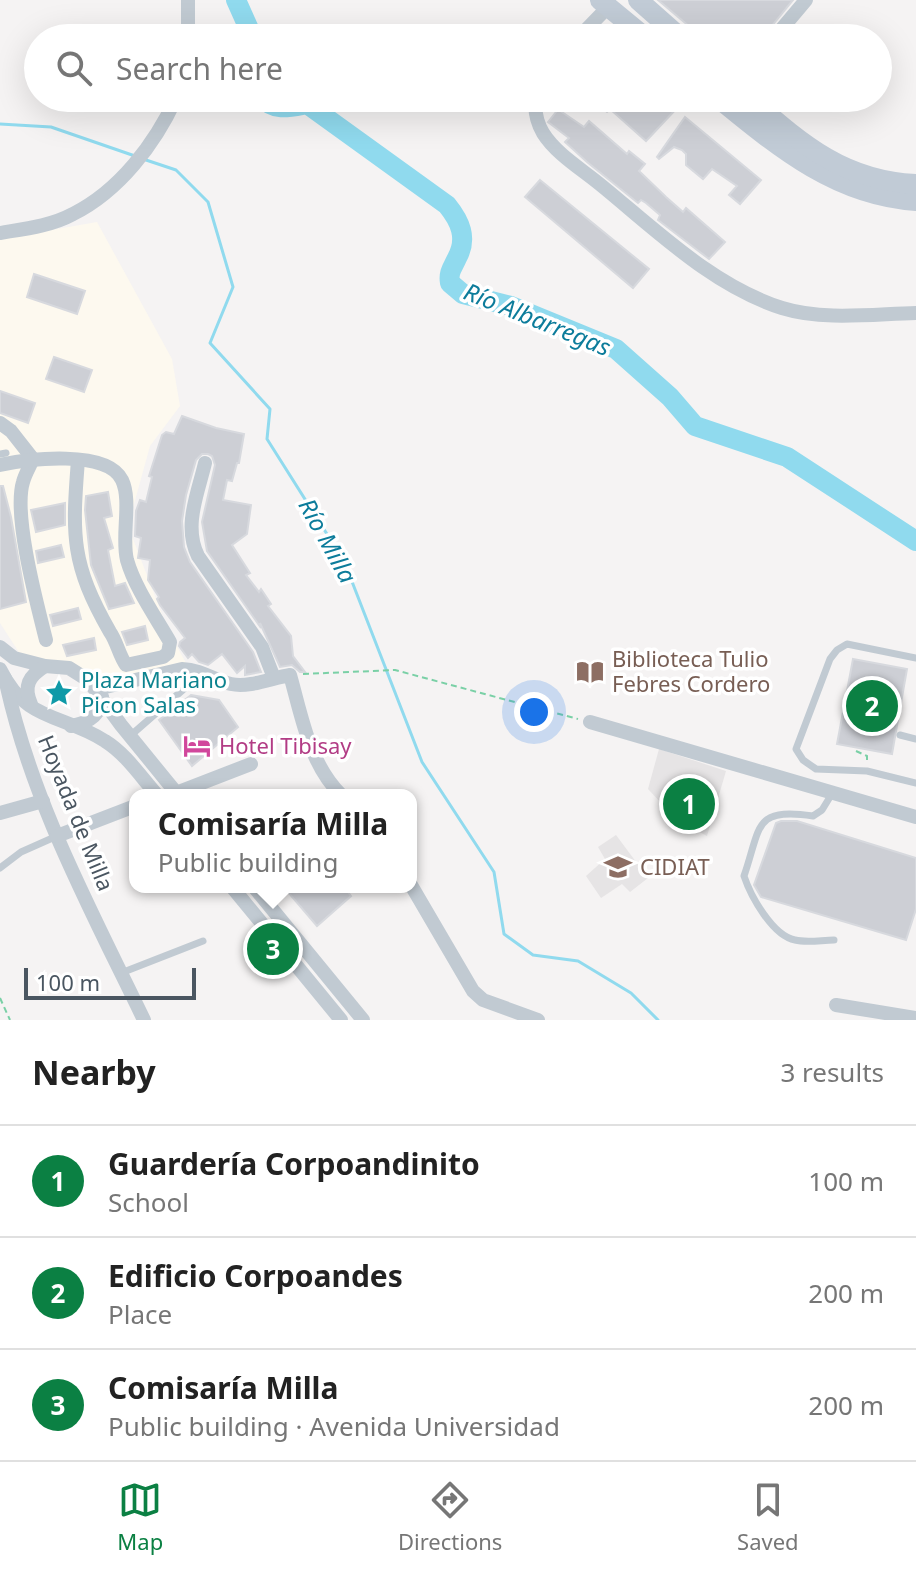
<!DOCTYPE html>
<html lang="en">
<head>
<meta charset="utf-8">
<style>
  :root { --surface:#fff; --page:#f2f2f2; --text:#222; --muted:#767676; --line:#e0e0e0; --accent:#0b8043 }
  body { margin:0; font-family:"Noto Sans",sans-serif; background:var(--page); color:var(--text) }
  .scale { position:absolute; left:24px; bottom:20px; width:172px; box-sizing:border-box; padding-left:8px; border:4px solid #4a5661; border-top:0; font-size:22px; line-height:28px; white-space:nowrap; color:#4a5661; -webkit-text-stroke:6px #fff; paint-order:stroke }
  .you { position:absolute; left:534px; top:712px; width:28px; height:28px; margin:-20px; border:6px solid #fff; border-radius:50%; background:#1a73e8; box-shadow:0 0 0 12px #1a73e833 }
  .badge { display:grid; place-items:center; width:52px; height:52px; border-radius:50%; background:var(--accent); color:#fff; font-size:26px; font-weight:700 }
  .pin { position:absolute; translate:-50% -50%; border:4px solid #fff; box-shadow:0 2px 8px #0006 }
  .popup { position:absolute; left:129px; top:789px; width:288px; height:104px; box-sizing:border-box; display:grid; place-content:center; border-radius:16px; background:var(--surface); filter:drop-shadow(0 2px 6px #0005); font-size:26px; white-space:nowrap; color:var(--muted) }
  .popup b { font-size:30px; color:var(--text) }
  .popup::after { content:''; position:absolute; left:50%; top:100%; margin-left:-16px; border:16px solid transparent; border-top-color:var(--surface) }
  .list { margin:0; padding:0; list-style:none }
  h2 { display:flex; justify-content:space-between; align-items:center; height:104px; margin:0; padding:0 32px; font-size:34px }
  h2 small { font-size:26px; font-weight:400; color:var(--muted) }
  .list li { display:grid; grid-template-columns:52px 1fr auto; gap:24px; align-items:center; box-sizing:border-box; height:112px; padding:0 32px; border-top:2px solid var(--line) }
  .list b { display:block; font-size:30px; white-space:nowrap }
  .list p { margin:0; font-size:26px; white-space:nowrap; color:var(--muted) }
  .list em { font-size:26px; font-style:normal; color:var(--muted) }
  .icon { flex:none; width:44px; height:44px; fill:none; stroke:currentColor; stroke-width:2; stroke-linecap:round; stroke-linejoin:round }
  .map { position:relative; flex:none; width:916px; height:1020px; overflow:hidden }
  .search { position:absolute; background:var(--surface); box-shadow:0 8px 32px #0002; left:24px; right:24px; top:24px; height:88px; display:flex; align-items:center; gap:20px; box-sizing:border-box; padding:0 28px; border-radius:44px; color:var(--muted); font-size:30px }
  .sheet { height:440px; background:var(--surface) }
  nav { display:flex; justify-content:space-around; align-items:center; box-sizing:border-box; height:112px; border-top:2px solid var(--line); background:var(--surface); font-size:22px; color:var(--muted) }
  nav a { display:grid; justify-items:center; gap:4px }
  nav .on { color:var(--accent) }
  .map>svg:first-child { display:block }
  .commercial { fill:#fdf9ef }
  .education { fill:#e6e4e5 }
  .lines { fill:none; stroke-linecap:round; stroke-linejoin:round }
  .stream { stroke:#90daee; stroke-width:3 }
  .river { stroke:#90daee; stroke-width:20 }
  .building { fill:#cdcfd5; stroke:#d7d9de; stroke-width:2 }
  .path { stroke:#7ad0a6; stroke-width:2; stroke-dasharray:6 4; stroke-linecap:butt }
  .lane { stroke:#c1cad2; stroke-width:7 }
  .street { stroke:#c1cad2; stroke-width:14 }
  .secondary { stroke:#c1cbd6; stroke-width:20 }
  .labels { text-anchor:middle; stroke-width:7; stroke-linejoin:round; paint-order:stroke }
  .education-label { font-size:22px; fill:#785e54; stroke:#fff; text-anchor:start }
  .culture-label { font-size:22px; fill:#0d838f; stroke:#fff; text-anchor:start }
  .hotel-label { font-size:22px; fill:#b23c85; stroke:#fff; text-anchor:start }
  .street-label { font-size:22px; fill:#4a5661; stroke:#fff }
  .water-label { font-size:24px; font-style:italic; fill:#0c7c9b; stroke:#fff }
</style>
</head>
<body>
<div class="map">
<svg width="916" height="1020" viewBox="0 0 916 1020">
  <rect width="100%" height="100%" fill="#f5f3f3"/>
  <path class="commercial" d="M97,222L172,359L180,406L150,446L128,526L168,630L186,663L97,686L20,654L0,623V239Z"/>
  <g class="education">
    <path d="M659,749L726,771L707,836L677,820L648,789Z"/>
    <path d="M616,835L648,878L630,892L622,884L601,898L586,876L605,859L598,847Z"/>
  </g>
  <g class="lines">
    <g class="stream">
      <path d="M0,124L51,127L135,156"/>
      <path d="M143,159L176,170L208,202L233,287L210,343L270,409L267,439L344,561L422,762L494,872L504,934L533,955L578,961L631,993L658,1020"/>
    </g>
    <g class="river">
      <path d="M236,0L253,38"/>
      <path d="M263,98C274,112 291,107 307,104L447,205C460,221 468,238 457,258C453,267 448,272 450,283L463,294L511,306L616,349L670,397L695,426L787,457L916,541"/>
    </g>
  </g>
  <g class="building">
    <path d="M658,0H793L762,38H703Z"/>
    <path d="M550,98H568L559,110L584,127L589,121L627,154L629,151L645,164L639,171L666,197L683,212L686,208L725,242L709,259L658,220L660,215L646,203L641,200L638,203L587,162L565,142L569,138L548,122L556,112L546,104Z"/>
    <path d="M590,98H665L677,108L646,141L610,109L607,112Z"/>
    <path d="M685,117L761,180L740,204L729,195L737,186L712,169L703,179L686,165V154L682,150L674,147L659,159L657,157Z"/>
    <path d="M540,180L649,269L633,288L525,197Z"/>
    <path d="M34,274L85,291L77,314L27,297Z"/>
    <path d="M54,357L92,370L84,392L46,379Z"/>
    <path d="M0,391L35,403L28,423L0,413Z"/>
    <path d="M182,416L216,428L244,434L239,463H237L232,481L227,480L223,500L251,505L247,534L232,545L250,573L246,575L259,592L261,589L271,604L268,606L291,636L293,656L305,672H300L292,665L280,667L260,623L261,628L207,551L202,522L215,465L212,456L208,454H202L196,460L186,495L182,521L184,547L190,562L253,652L261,672L245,675V666L237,673L222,654L208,665L199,662L192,654L188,658L179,646L180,642L185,638L160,605L157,599L159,597L148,580L150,560L138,558L141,538L135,536L136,511L140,500L146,502L152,477L149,476L162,435L166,432L174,434Z"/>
    <path d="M0,486H3L11,517L26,602L0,609Z"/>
    <path d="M108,492L112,516L104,518L113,548L108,550L115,586L125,583L134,603L109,609L91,565L85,510L86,496Z"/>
    <path d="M65,503V525L36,532L31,510Z"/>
    <path d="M61,545L64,557L38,563L36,551Z"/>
    <path d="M78,608L81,619L53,626L50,615Z"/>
    <path d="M145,626L148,640L127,645L122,632Z"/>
    <path d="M94,638L96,650L67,656L63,645Z"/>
    <path d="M853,659L907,669L892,754L837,744Z"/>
    <path d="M191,695L219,700L238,727L192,766L159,720Z"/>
    <path d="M781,821H797L916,858V909L906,940L761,897L754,885L776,823Z"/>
    <path d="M292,887H344L351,896L317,926L287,891Z"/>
  </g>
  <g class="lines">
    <g class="path">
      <path d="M303,674L395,670L578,719"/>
      <path d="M856,751L867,756V763"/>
      <path d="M0,998L10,1020"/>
    </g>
    <g class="lane">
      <path d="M0,454L6,453"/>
      <path d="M916,658L847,644L837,650L830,659L796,749L803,760L816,769L867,771L916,783"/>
      <path d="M900,735L916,739"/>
      <path d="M130,736L185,688"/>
      <path d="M833,792L822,810L813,816C753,807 761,827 744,876C751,897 773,936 795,940C807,943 822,940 834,940"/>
      <path d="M0,868L21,852L57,836"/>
      <path d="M121,973L203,941"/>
    </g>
    <g class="street">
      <path d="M188,38V0"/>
      <path d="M578,38L608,7"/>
      <path d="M774,38L806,0"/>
      <path d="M536,98C534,111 536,121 543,133C556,154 583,170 602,186C657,231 713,286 782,308C824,321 873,314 916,313"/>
      <path d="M0,233C24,229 51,226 73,214C119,191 155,144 176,98"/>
      <path d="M0,423L11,431L33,459"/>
      <path d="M33,459C30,466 25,474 23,482C13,515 37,604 46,640"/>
      <path d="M205,463C198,493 183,526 198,556L262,647L274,678"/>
      <path d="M0,465C28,459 107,449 122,480C132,501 121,536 127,560C135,588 155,616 170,642L168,653L163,657L126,665C119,655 117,642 110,632C71,564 72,536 78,460"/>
      <path d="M0,647L14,658L45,666L69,668L88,680L121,725L178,795"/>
      <path d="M0,669C26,723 64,714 105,741C126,754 141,777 157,795"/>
      <path d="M5,678C30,798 91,910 144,1020"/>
      <path d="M97,689L182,669C203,670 213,680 231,684C249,688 272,678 290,675C302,717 309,763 341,795"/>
      <path d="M31,704C23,686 29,676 45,666"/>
      <path d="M590,722L916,817"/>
      <path d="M71,726C88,723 101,716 102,697"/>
      <path d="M176,793L251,764"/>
      <path d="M0,813L43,801"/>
      <path d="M57,836L135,806"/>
      <path d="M411,885L473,991L483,1000L538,1020"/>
      <path d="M232,887L341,1020"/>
      <path d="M254,887L363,1020"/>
      <path d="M836,1005L916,1018"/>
    </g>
    <g class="secondary">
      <path d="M600,0L646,38"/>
      <path d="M638,0L681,38"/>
      <path d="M718,98C778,147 836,196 916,201"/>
      <path d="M749,98C801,143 843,181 916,184"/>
    </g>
  </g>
  <defs>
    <g id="library-bare" transform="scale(2.16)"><path d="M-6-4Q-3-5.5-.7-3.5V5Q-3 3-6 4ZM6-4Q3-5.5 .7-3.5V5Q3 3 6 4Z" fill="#8d6e63" stroke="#fff" stroke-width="2.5" paint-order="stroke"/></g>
    <g id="sight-bare" transform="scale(2.16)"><path d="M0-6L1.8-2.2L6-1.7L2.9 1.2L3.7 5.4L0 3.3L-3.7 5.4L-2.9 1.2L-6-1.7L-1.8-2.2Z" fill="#0f9aa8" stroke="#fff" stroke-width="2.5" paint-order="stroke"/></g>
    <g id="hotel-bare" transform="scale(2.16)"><path d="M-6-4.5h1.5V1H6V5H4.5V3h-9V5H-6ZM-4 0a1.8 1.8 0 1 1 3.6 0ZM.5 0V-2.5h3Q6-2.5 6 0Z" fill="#d1479c" stroke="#fff" stroke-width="2.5" paint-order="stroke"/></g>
    <g id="university-bare" transform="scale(2.16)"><path d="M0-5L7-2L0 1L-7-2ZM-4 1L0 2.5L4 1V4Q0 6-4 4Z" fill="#8d6e63" stroke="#fff" stroke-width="2.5" paint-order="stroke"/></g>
  </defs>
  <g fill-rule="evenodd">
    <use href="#library-bare" x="590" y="672"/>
    <use href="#sight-bare" x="59" y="693"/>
    <use href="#hotel-bare" x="197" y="746"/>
    <use href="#university-bare" x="618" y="867"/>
  </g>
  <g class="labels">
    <g class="education-label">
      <text x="612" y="667">Biblioteca Tulio<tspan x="612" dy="25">Febres Cordero</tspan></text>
      <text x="640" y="875">CIDIAT</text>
    </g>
    <g class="culture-label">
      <text x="81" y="688">Plaza Mariano<tspan x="81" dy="25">Picon Salas</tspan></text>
    </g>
    <g class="hotel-label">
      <text x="219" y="754">Hotel Tibisay</text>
    </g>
    <g class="street-label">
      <text transform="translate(76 813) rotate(68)" y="8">Hoyada de Milla</text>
    </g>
    <g class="water-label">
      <text transform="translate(537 320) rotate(22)" y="8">Río Albarregas</text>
      <text transform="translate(327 541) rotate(61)" y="8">Río Milla</text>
    </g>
  </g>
</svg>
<div class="scale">100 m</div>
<div class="you"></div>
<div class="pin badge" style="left:689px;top:804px">1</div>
<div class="pin badge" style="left:872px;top:706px">2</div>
<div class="pin badge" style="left:273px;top:949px">3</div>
<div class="popup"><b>Comisaría Milla</b>Public building</div>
<div class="search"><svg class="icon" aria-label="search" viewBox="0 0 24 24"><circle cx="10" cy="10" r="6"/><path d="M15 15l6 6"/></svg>Search here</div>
</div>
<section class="sheet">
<h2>Nearby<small>3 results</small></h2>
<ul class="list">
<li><span class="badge">1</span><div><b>Guardería Corpoandinito</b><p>School</p></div><em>100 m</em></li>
<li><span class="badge">2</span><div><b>Edificio Corpoandes</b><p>Place</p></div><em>200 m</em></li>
<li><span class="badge">3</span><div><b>Comisaría Milla</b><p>Public building · Avenida Universidad</p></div><em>200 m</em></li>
</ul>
</section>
<nav>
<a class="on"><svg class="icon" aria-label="map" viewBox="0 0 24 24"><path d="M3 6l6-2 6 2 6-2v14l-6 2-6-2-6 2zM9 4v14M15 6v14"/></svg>Map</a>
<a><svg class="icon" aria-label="directions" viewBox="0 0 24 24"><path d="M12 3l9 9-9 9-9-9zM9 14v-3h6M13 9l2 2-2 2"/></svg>Directions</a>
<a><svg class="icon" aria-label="saved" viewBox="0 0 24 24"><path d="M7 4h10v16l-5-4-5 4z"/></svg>Saved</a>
</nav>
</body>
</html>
